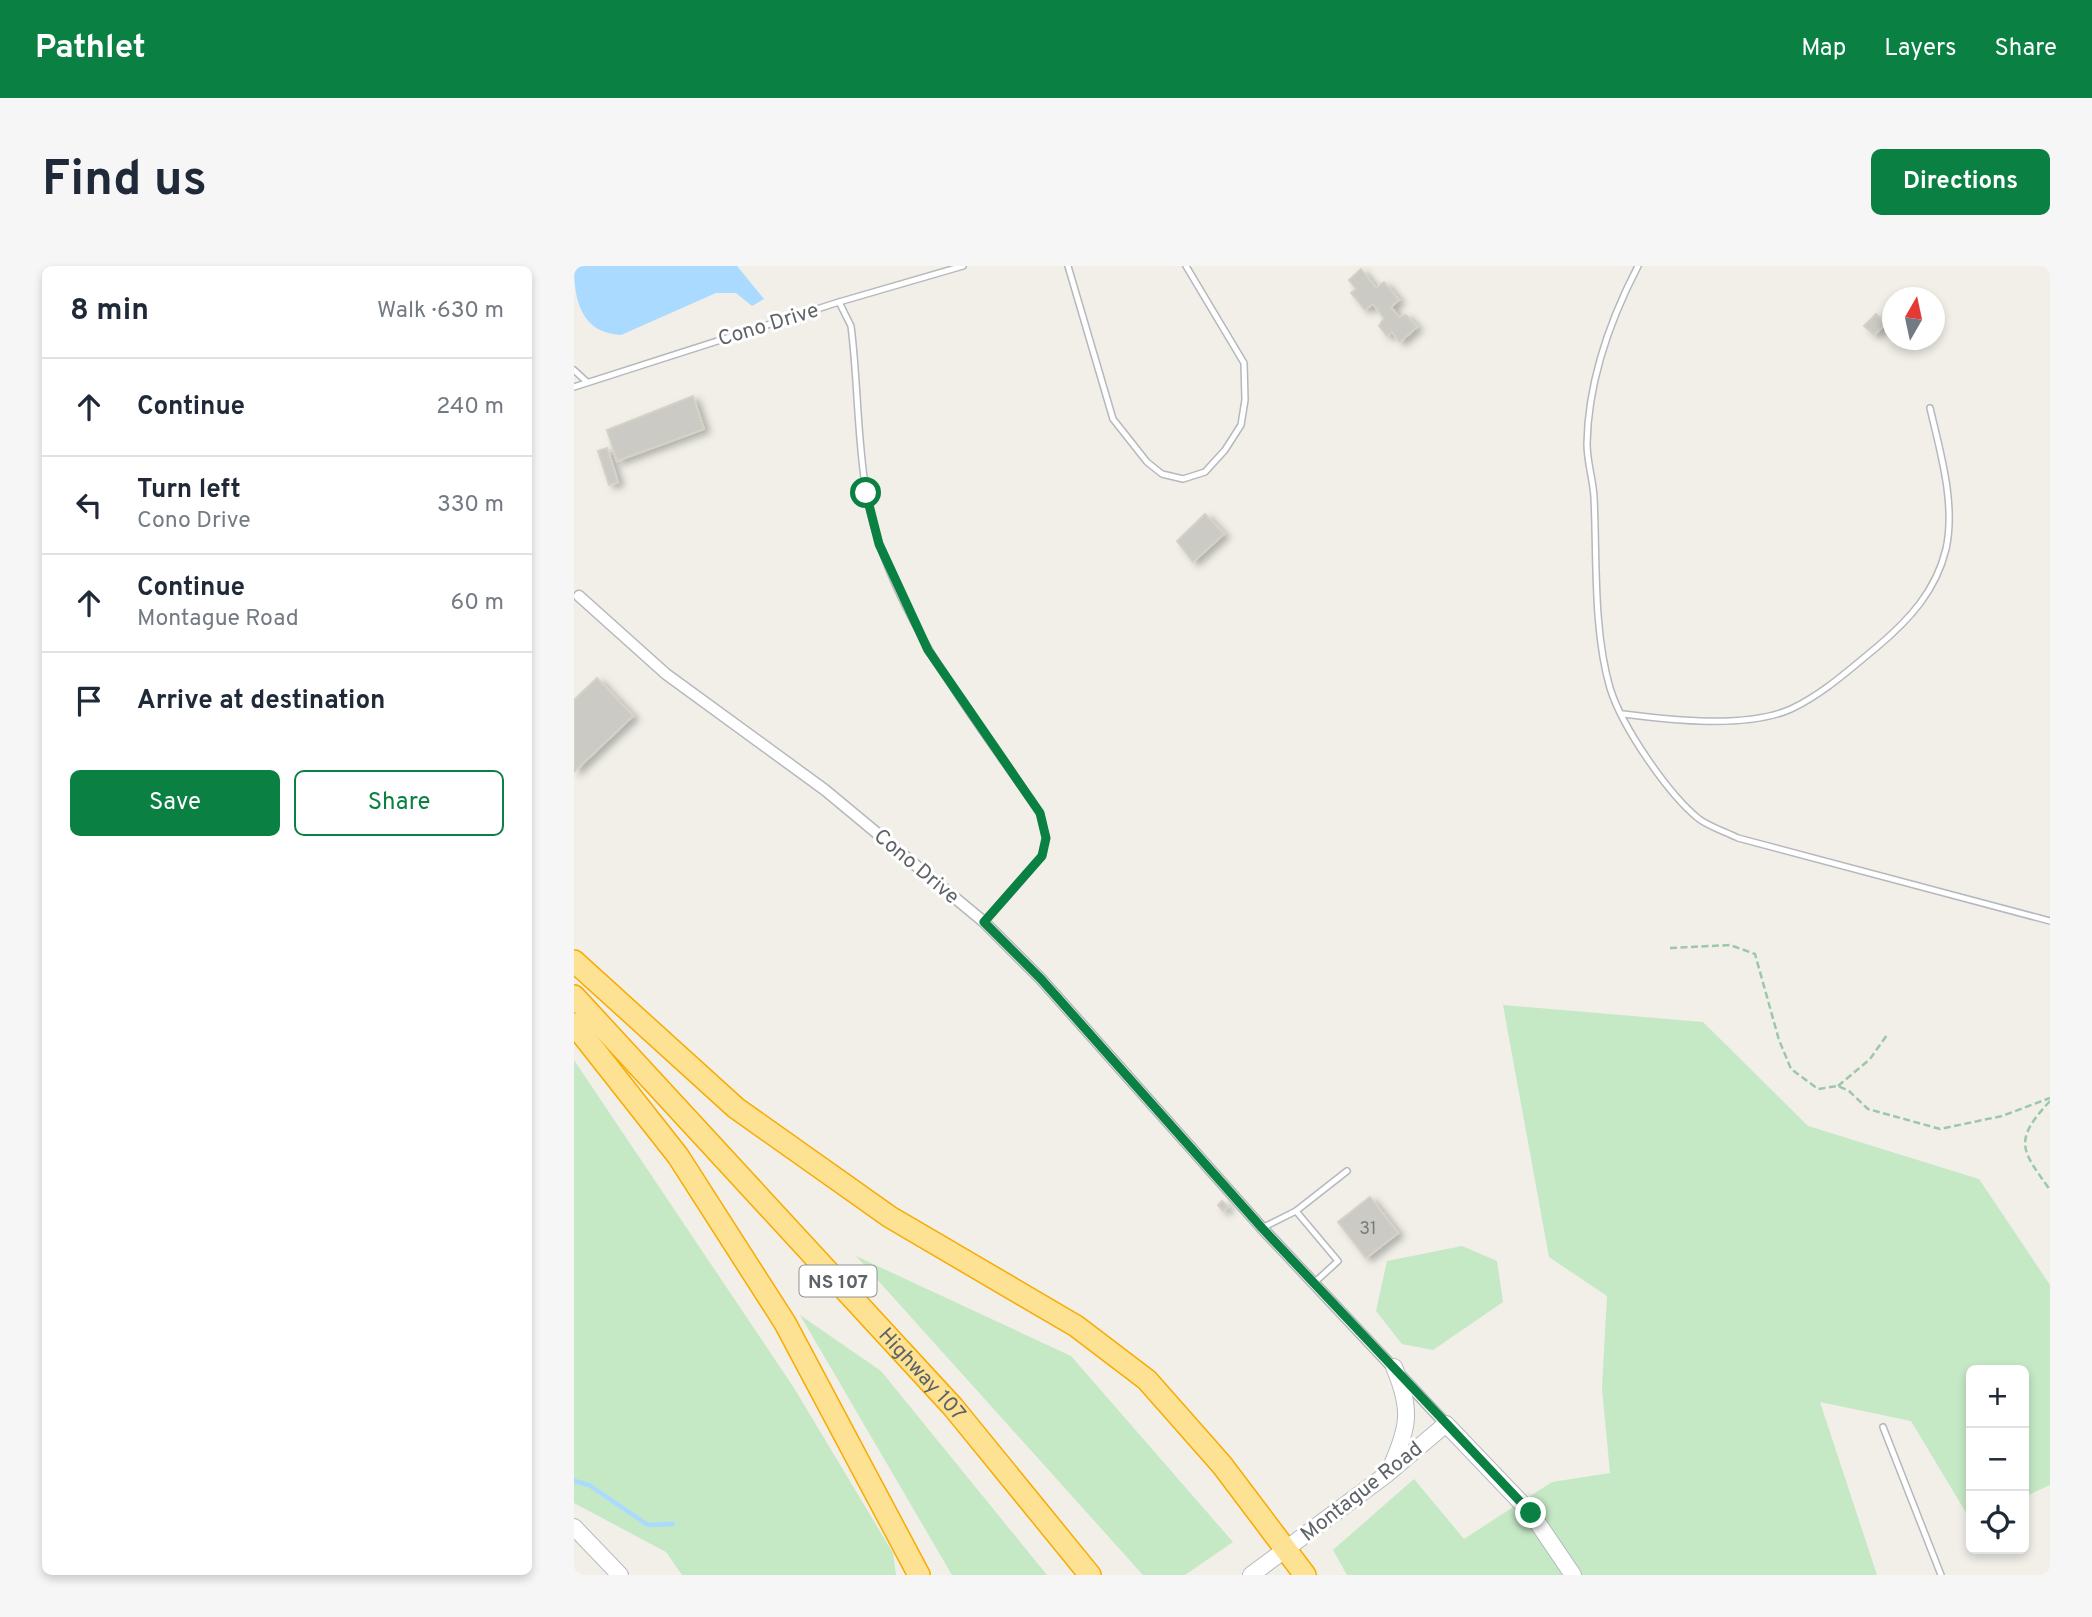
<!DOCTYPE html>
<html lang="en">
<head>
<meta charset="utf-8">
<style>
  :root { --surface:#fff; --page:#f6f6f7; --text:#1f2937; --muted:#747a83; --line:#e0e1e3; --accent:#0b8043 }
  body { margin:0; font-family:Overpass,sans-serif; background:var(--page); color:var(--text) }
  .controls { position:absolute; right:21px; bottom:21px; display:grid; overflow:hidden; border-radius:10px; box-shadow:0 4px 10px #0003 }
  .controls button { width:63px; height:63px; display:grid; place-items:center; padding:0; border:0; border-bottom:2px solid var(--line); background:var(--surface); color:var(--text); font:35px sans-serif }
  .compass { position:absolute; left:1308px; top:21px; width:63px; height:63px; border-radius:50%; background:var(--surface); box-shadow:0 4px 10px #0003; rotate:9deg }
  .stop { position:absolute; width:21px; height:21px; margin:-16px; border:5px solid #0b8043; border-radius:50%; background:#fff }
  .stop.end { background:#0b8043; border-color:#fff; box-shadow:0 2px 7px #0008 }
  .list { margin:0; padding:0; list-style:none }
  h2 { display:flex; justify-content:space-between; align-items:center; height:91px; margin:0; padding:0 28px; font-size:30px }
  h2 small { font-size:23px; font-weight:400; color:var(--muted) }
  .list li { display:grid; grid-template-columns:46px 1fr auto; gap:21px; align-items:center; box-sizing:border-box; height:98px; padding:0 28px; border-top:2px solid var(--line) }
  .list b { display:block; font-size:26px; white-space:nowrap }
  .list p { margin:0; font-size:23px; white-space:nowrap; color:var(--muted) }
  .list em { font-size:23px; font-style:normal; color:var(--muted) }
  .actions { display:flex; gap:14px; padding:21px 28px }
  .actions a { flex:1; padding:16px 0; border:2px solid var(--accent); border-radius:10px; text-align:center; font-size:24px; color:var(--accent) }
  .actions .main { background:var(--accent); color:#fff }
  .icon { flex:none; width:38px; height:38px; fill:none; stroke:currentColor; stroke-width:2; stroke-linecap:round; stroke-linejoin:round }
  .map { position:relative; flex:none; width:1476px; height:1309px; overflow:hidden; border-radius:10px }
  header { display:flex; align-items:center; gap:42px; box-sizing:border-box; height:98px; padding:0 35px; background:var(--accent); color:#fff }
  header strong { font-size:33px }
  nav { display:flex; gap:38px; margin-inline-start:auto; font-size:24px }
  .intro { display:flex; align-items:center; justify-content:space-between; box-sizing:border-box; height:168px; padding:0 42px }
  h1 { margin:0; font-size:49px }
  .button { padding:18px 32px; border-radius:10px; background:var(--accent); color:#fff; font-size:24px; font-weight:700 }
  main { display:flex; gap:42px; padding:0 42px }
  aside { flex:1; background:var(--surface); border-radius:10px; box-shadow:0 4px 10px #0003 }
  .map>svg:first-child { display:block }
  .green { fill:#c5e8c5 }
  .water { fill:#aadaff }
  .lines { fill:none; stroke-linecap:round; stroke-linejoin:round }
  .stream { stroke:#aadaff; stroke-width:4.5 }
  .building { fill:#cccac5; stroke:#d6d1c6; stroke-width:2; filter:url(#shadow) }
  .lane-casing { stroke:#b5b8bc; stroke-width:8 }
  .street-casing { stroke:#b5b8bc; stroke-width:13 }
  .secondary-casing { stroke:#b6babf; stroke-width:18 }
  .highway-casing { stroke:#f9ab00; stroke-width:24 }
  .path { stroke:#9cc7a9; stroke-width:2.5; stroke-dasharray:7 3.5; stroke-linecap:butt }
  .lane { stroke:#fff; stroke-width:5 }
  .street { stroke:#fff; stroke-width:10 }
  .secondary { stroke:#fff; stroke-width:16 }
  .highway { stroke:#fde293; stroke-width:21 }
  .route { stroke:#0b8043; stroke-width:9 }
  .labels { text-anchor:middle; stroke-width:6; stroke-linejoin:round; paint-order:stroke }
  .number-label { font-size:18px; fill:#7a7d7f }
  .shield { fill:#fff; stroke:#8f9295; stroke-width:2 }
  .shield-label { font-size:19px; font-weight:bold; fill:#5f6368 }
  .street-label { font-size:21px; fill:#5f6368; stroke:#fff }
</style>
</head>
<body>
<header>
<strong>Pathlet</strong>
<nav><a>Map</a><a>Layers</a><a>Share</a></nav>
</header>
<div class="intro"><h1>Find us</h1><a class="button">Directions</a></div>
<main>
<aside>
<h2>8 min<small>Walk · 630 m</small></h2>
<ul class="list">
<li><svg class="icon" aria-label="ahead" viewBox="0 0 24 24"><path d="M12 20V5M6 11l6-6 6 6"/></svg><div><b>Continue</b></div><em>240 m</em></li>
<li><svg class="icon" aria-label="left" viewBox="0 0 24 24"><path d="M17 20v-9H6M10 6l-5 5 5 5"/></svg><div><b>Turn left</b><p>Cono Drive</p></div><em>330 m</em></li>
<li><svg class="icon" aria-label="ahead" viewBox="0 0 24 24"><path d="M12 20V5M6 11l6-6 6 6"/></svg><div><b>Continue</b><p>Montague Road</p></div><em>60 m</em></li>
<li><svg class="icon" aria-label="arrive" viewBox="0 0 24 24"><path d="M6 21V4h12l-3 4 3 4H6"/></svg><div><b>Arrive at destination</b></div></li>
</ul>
<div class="actions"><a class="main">Save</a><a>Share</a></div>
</aside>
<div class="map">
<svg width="1476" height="1309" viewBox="0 0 1476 1309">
  <defs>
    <filter id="shadow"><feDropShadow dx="5.5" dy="3.5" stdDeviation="3.5" flood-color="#0004"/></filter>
  </defs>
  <rect width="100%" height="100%" fill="#f1efe8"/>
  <g class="green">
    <path d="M929,739L1129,756L1234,860L1405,913L1476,1019V1219L1450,1231V1104H1397V1255L1337,1155L1246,1136L1303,1309H773L759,1284L840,1213L890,1273L978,1216L1036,1207L1028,1122L1033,1030L975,991Z"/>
    <path d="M0,794L220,1122L319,1287L322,1309H108L92,1286L0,1237Z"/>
    <path d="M888,980L923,995L929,1036L859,1084L828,1078L802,1045L813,995Z"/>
    <path d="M282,990L497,1090L659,1276L611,1309H569Z"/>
    <path d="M226,1049L307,1105L473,1309H378Z"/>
  </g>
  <path class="water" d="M0,0H163L190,33L178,40L162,27H142L47,69C7,67 0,34 0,0Z"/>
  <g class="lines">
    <path class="stream" d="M0,1215L15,1219L74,1259L99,1258"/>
  </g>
  <g class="building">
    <path d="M787,3L802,22L810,16L825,34L817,41L825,51L832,49L843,61L826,76L818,66L813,70L805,60L810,52L799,38L791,44L777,27L782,23L775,14Z"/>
    <path d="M1302,48L1311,59L1300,69L1290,60Z"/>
    <path d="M119,130L130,163L43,195L33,164Z"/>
    <path d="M33,182L44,216L35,219L24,185Z"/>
    <path d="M631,248L650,268L619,296L603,275Z"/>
    <path d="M23,412L59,450L0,506V434Z"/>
    <path d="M796,931L824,967L792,992L764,956Z"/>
    <path d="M648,935L654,941L649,945L644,939Z"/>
  </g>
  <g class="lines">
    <g class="lane-casing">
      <g id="lane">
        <path d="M494,0L539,153L573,196L588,208L609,213L631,206L651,184L667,159L671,134L670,97L612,0"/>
        <path d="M1064,0C1036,54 1014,117 1013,178C1013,196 1019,213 1020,231C1023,291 1019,364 1036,422C1048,461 1094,528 1125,553C1136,561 1152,566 1164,572L1476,655"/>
        <path d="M265,36L277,60C284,115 283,171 292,225C310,339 401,454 466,547L472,572L468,590L411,656"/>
        <path d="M0,104L13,116"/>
        <path d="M0,121L265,36L389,0"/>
        <path d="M1049,448C1097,454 1172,463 1217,443C1249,428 1276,403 1303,381C1335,354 1362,325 1372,283C1382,238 1366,185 1356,142"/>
        <path d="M722,945L764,995L740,1017"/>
        <path d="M688,962L722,945L773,905"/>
        <path d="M1309,1161L1367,1309"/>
      </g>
    </g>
    <g class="street-casing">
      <path id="street" d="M5,330L92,408L251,524L410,656L467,713L688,962L872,1158"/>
    </g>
    <g class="secondary-casing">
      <g id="secondary">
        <path d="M817,1201C835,1161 838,1143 820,1101"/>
        <path d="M0,1261L46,1309"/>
        <path d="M677,1309L813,1208L872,1158L957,1247L999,1309"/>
      </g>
    </g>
    <g class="highway-casing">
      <g id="highway">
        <path d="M0,695L162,842L316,951L502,1060L573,1114L648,1199L731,1309"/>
        <path id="s1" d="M0,730L379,1141L516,1309"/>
        <path d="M0,758L104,890L211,1057L345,1309"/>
      </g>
    </g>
    <g class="path">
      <path d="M1096,682L1156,679L1181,688L1205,774L1217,803L1244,823L1264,820L1275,825L1294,843L1366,863L1428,850L1476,832"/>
      <path d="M1264,820L1296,793L1313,769"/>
      <path d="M1476,835C1438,876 1448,884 1476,924"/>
    </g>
    <use href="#lane" class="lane"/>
    <use href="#street" class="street"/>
    <use href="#secondary" class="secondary"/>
    <use href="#highway" class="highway"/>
  </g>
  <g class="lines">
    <path class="route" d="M292,227L305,278L354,384L466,547L472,572L468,590L410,656L467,713L688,962L957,1247"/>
  </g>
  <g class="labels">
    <g class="number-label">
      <text x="794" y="968">31</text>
    </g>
    <rect class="shield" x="225.5" y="999.5" width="77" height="31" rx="5"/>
    <g class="shield-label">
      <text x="264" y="1022">NS 107</text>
    </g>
    <g class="street-label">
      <text transform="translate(194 58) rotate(-17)" y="7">Cono Drive</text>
      <text transform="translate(343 600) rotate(40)" y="7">Cono Drive</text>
      <text dy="7" stroke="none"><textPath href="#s1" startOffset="514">Highway 107</textPath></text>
      <text transform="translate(787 1225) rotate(-38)" y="7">Montague Road</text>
    </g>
  </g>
</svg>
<div class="controls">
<button>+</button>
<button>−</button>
<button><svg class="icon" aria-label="locate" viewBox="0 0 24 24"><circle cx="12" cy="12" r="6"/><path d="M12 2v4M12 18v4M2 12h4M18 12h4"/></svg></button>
</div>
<svg class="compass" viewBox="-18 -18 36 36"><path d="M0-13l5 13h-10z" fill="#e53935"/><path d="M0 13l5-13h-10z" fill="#747a83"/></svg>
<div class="stop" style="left:292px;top:227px"></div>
<div class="stop end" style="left:957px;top:1247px"></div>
</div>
</main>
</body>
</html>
